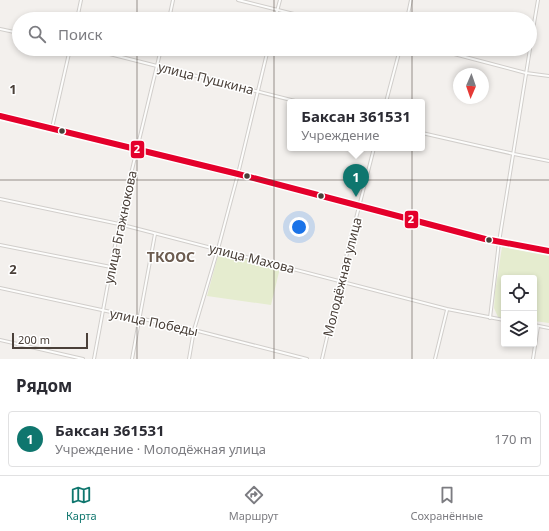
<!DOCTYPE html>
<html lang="ru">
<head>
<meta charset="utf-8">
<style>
  :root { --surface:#fff; --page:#f2f2f3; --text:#2b2b33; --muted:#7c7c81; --line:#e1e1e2; --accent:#0f766e }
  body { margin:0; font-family:"Noto Sans",sans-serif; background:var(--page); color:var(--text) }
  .controls { position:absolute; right:12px; bottom:12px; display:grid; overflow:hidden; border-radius:4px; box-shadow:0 2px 6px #0003 }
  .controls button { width:36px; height:36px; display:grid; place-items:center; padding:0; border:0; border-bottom:1px solid var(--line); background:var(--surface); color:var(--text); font:20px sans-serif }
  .compass { position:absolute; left:453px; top:68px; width:36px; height:36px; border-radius:50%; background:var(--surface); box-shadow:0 2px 6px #0003; rotate:182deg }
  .scale { position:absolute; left:12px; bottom:10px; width:76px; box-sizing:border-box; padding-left:4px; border:2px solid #4a4039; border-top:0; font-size:11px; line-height:14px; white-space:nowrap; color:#4a4039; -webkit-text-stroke:3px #fff; paint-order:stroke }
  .you { position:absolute; left:299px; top:227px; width:14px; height:14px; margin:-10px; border:3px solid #fff; border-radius:50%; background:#1a73e8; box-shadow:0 0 0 6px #1a73e833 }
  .badge { display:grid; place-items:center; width:26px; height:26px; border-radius:50%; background:var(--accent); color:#fff; font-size:13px; font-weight:700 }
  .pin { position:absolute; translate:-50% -33px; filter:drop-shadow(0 1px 2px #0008) }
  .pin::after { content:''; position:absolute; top:21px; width:14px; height:12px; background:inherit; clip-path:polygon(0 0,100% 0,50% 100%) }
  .popup { position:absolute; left:287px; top:99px; width:138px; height:52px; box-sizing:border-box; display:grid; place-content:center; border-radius:4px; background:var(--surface); filter:drop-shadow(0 1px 3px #0005); font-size:13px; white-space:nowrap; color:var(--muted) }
  .popup b { font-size:15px; color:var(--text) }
  .popup::after { content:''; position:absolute; left:50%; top:100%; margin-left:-8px; border:8px solid transparent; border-top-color:var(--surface) }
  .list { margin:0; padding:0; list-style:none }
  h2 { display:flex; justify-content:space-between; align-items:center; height:52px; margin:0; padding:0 16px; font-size:17px }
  h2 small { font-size:13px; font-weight:400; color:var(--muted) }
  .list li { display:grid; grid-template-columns:26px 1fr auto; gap:12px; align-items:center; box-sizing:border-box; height:56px; margin:0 8px 8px; padding:0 8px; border:1px solid var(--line); border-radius:4px }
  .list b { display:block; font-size:15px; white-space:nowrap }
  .list p { margin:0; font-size:13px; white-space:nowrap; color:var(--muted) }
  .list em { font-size:13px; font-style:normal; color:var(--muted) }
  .icon { flex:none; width:22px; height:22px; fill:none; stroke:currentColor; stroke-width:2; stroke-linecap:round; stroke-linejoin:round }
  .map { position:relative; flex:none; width:549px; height:359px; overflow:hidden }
  .search { position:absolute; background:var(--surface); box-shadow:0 2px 6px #0003; left:12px; right:12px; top:12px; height:44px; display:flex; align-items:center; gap:10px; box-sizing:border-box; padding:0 14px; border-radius:22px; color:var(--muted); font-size:15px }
  .sheet { height:116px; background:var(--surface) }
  nav { display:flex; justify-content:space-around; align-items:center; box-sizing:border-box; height:56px; border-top:1px solid var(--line); background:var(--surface); font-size:11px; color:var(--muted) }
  nav a { display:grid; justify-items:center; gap:2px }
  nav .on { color:var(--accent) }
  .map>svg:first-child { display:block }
  .green { fill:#e5eccf }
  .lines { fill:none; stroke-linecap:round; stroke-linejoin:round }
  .street-casing { stroke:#d1cecb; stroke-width:4 }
  .secondary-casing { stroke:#d2ccc4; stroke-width:5 }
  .street { stroke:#fdfdfc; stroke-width:2 }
  .secondary { stroke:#f7f4f0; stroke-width:3 }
  .bus-1-casing { stroke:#fff; stroke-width:9 }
  .bus-1 { stroke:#e4002b; stroke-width:6 }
  .grid { fill:none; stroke:#4a4039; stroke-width:1; stroke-opacity:0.55 }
  .bus-dot { fill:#4a4039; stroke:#fff; stroke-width:1.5 }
  .labels { text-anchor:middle; stroke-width:3; stroke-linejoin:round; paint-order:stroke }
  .street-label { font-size:13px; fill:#4a4039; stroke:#fff }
  .neighbourhood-label { font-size:14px; font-weight:bold; fill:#6c5c50; stroke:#fff }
  .grid-label { font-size:13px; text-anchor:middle; font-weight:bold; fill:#4a4039; stroke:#fff; stroke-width:3; stroke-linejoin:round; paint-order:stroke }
  .line-badge { stroke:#fff; stroke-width:1.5 }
  .badge-label { font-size:11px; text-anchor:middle; font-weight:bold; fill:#fff }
</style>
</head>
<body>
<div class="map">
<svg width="549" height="359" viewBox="0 0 549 359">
  <rect width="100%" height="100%" fill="#f3f0ed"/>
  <g class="green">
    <path d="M502,247L549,256V323L534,321V278H504V317H498L494,308L495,292Z"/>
    <path d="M219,252L280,268L271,305L207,296Z"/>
  </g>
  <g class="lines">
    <g class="street-casing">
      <g id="street">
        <path d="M238,0L314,19"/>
        <path d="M77,19L81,0"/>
        <path d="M169,19L173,0"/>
        <path d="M275,19L280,0"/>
        <path d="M407,19L411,0"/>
        <path d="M0,29L19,33"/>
        <path d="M530,47L538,0"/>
        <path d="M90,49L299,102"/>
        <path d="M435,49L526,73L549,76"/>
        <path d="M386,102L400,49"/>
        <path d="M52,128L70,49"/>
        <path d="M422,133L514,154L549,161"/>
        <path d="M0,199L119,224L447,309L504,320"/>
        <path d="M0,245L111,267"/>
        <path d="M0,288L194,330L307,359"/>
        <path d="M490,318L499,242L530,49"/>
        <path d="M534,325L549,328"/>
        <path d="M0,340L83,359"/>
        <path d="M94,359L119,224L161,49"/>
        <path d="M132,359L155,234"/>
        <path d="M189,359L194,330L218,249L238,174L268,49"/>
        <path d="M322,359L340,281L374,148"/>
        <path d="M435,359L447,310"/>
        <path d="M533,359L538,326"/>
      </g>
    </g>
    <g class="secondary-casing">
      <path id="secondary" d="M0,116L137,149L201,166L238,174L485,239L549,251"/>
    </g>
    <use href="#street" class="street"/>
    <use href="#secondary" class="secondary"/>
    <g class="bus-1-casing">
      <path id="bus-1" d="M0,116L238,174L485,239L549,251"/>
    </g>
    <use href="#bus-1" class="bus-1"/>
  </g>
  <path class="grid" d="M137,0V19M274,0V19M412,0V19M137,49V359M274,49V359M412,49V359M0,180H549"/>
  <g class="bus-dot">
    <circle cx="62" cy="131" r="3.5"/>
    <circle cx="247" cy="176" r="3.5"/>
    <circle cx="321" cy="196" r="3.5"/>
    <circle cx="489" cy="240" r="3.5"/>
  </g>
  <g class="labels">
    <g class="street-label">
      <text transform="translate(206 78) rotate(14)" y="5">улица Пушкина</text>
      <text transform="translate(120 227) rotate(-78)" y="5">улица Бгажнокова</text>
      <text transform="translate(252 258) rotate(14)" y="5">улица Махова</text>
      <text transform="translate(342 277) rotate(-76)" y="5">Молодёжная улица</text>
      <text transform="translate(154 322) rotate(12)" y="5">улица Победы</text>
    </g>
    <g class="neighbourhood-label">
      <text x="171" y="262">ТКООС</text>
    </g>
  </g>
  <g class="grid-label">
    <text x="13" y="94">1</text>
    <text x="13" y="274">2</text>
  </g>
  <g class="line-badge">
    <rect x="130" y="140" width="15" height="19" rx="4" fill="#e4002b"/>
    <rect x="404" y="210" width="15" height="19" rx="4" fill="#e4002b"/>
  </g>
  <g class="badge-label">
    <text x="137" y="153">2</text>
    <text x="411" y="223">2</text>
  </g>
</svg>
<div class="controls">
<button><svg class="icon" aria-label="locate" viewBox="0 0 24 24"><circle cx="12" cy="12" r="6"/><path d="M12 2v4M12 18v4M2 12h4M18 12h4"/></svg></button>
<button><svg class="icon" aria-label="layers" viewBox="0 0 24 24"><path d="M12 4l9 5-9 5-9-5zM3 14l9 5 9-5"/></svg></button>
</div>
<svg class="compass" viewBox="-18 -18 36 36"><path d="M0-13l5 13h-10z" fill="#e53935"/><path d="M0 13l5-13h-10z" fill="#7c7c81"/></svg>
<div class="scale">200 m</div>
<div class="you"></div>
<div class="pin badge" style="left:356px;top:197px">1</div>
<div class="popup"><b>Баксан 361531</b>Учреждение</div>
<div class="search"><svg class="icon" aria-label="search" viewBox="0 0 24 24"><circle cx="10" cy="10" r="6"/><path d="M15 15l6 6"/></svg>Поиск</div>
</div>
<section class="sheet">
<h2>Рядом<small></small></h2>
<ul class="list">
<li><span class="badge">1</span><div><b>Баксан 361531</b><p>Учреждение · Молодёжная улица</p></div><em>170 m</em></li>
</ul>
</section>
<nav>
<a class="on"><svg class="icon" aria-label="map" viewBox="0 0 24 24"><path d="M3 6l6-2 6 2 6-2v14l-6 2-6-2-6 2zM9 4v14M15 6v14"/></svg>Карта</a>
<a><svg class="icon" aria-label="directions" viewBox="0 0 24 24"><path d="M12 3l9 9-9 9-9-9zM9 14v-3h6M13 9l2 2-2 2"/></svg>Маршрут</a>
<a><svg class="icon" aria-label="saved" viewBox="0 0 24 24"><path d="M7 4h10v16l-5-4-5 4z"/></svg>Сохранённые</a>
</nav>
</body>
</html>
